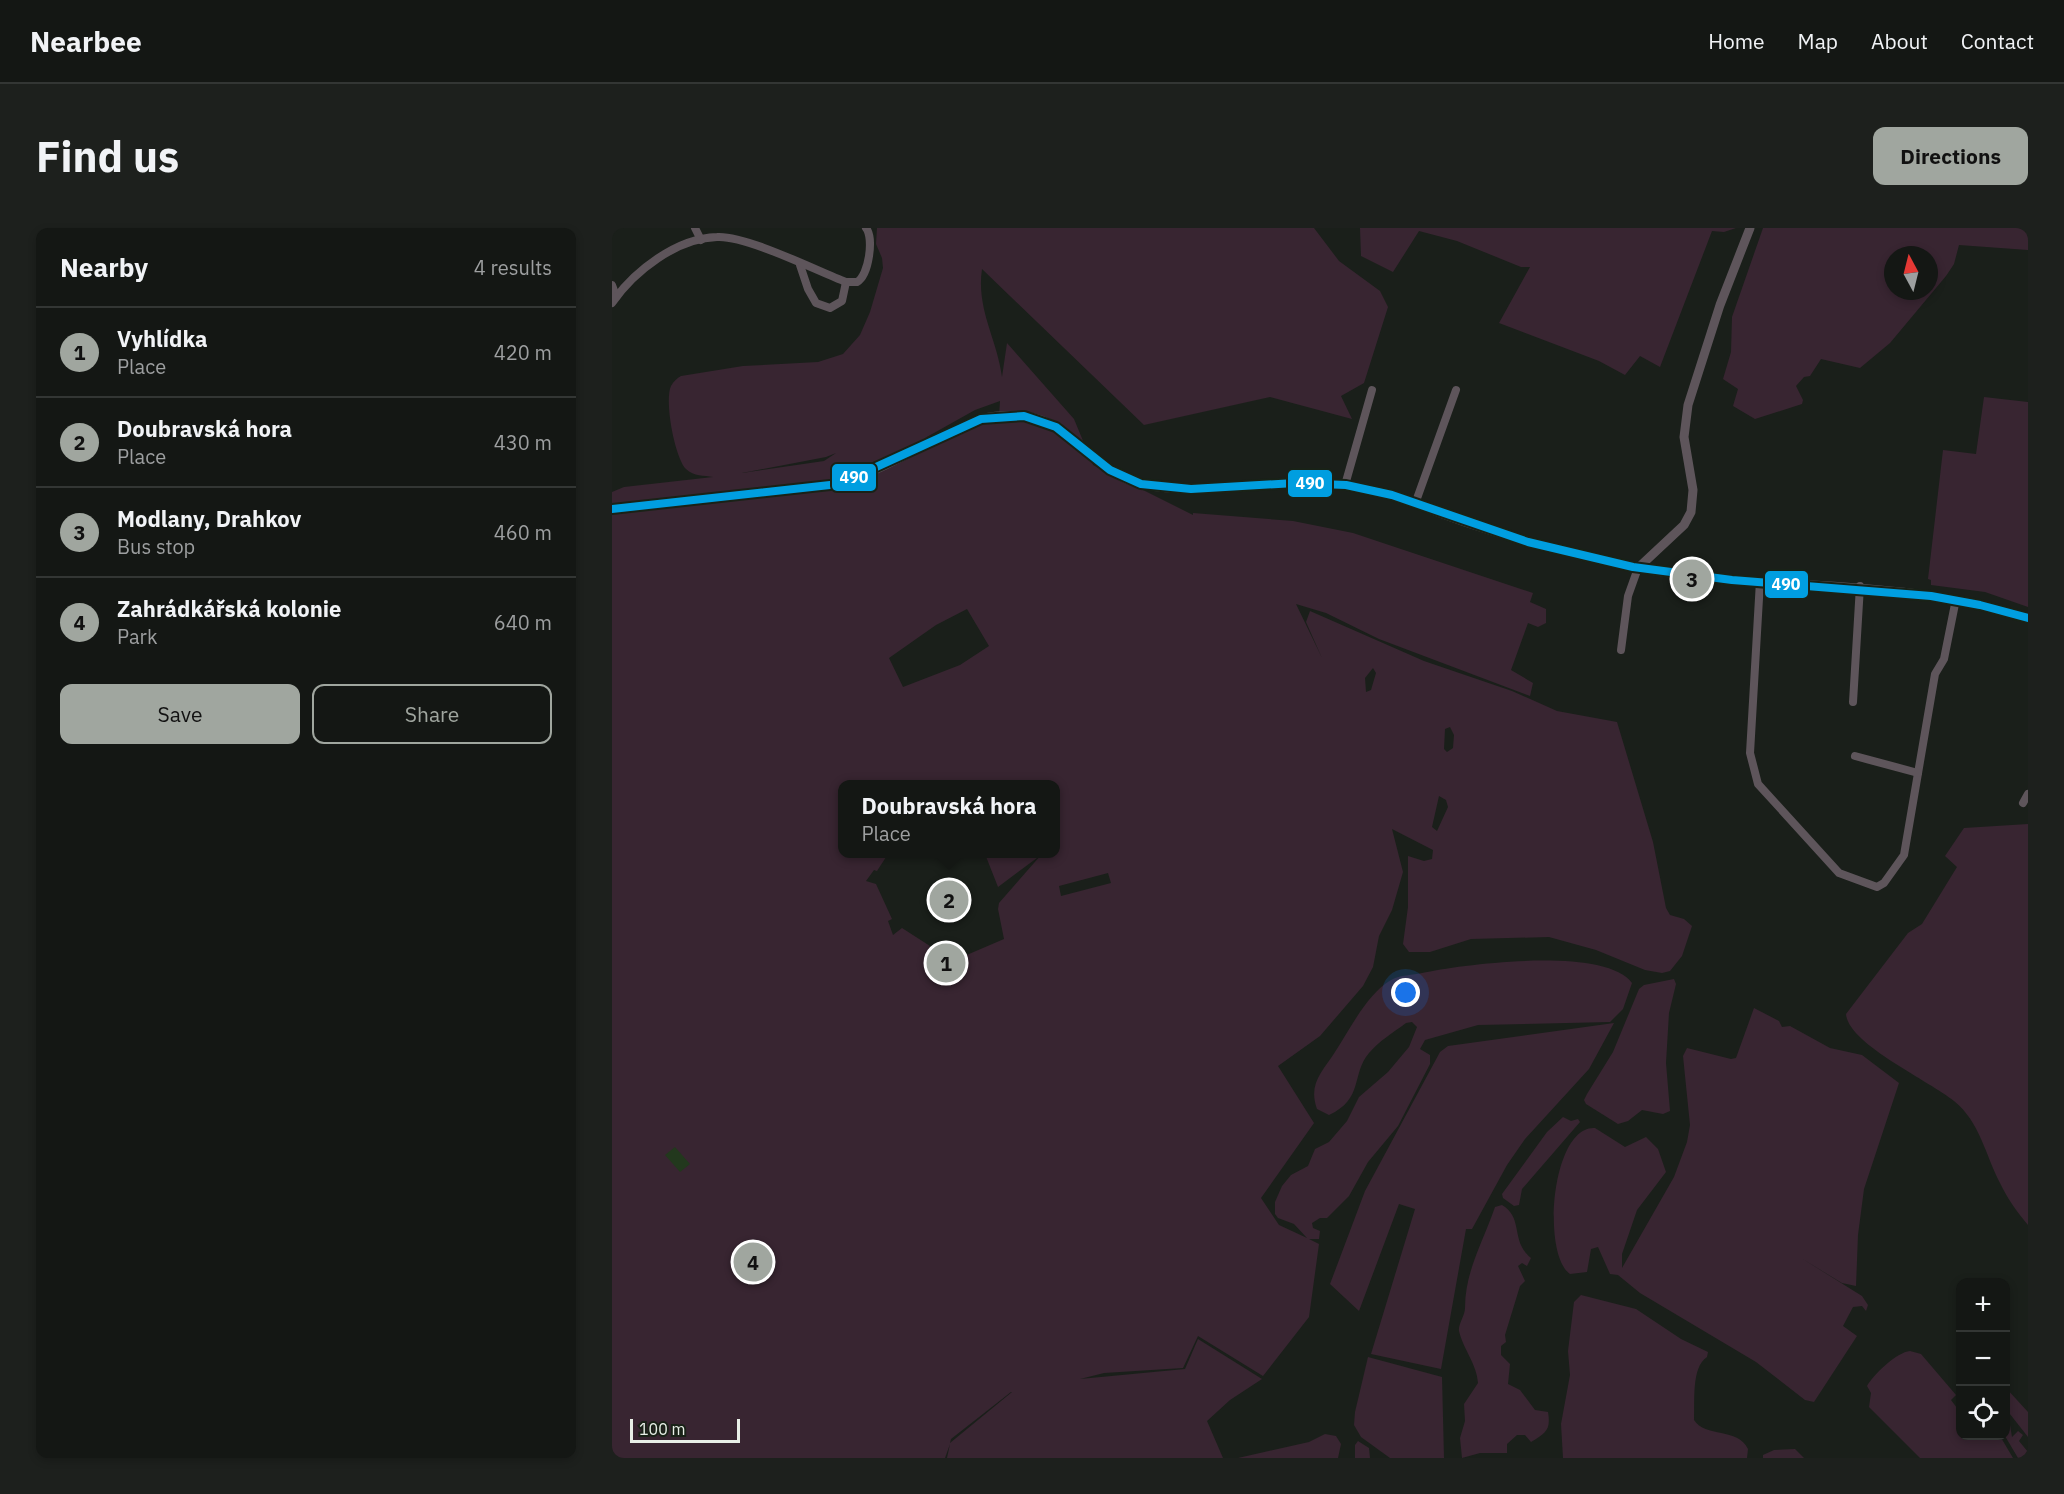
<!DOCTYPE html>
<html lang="en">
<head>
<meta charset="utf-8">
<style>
  :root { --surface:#141714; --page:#1d201d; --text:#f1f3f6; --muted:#9d9fa0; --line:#333634; --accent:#a0a69f }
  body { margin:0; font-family:"IBM Plex Sans",sans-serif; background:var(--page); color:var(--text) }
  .controls { position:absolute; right:18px; bottom:18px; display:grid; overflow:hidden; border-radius:12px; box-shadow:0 3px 9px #0003 }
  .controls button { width:54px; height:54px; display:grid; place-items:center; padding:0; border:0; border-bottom:2px solid var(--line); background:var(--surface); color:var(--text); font:30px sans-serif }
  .compass { position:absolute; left:1272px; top:18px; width:54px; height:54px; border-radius:50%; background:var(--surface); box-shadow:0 3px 9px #0003; rotate:353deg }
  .scale { position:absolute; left:18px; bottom:15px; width:110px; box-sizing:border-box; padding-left:6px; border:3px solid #e8efe7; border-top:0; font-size:16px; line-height:21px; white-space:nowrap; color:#e8efe7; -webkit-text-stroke:4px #192217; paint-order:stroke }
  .you { position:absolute; left:794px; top:765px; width:21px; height:21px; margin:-15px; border:4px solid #fff; border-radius:50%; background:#1a73e8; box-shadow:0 0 0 9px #1a73e833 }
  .badge { display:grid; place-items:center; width:39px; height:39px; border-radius:50%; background:var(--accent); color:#111; font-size:20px; font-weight:700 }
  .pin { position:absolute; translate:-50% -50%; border:3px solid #fff; box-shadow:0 2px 6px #0006 }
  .popup { position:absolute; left:226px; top:552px; width:222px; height:78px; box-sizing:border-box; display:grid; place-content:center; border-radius:12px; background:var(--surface); filter:drop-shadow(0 2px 4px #0005); font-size:20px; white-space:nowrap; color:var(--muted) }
  .popup b { font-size:22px; color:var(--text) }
  .popup::after { content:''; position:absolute; left:50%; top:100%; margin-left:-12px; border:12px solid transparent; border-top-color:var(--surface) }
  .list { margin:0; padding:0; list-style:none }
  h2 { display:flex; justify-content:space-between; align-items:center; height:78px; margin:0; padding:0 24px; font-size:26px }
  h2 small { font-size:20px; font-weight:400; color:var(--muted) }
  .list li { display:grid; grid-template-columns:39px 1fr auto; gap:18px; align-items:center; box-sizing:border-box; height:90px; padding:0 24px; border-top:2px solid var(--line) }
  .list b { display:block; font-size:22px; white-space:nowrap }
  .list p { margin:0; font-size:20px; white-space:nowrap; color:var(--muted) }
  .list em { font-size:20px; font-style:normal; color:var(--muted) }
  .actions { display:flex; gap:12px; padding:18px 24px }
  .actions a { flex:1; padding:14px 0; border:2px solid var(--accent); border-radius:12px; text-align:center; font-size:21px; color:var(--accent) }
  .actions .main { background:var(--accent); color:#111 }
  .icon { flex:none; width:33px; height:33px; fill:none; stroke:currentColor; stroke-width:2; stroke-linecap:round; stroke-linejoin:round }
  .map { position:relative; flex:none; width:1416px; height:1230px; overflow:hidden; border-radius:12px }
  header { display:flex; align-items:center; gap:36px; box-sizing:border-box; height:84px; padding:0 30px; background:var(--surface); border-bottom:2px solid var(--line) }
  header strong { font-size:28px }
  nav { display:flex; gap:33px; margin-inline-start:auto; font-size:21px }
  .intro { display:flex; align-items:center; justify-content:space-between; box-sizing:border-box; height:144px; padding:0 36px }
  h1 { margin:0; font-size:42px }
  .button { padding:15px 27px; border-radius:12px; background:var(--accent); color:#111; font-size:21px; font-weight:700 }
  main { display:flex; gap:36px; padding:0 36px }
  aside { flex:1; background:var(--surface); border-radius:12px; box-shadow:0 3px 9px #0003 }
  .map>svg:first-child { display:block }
  .green { fill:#382531; fill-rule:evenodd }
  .water { fill:#22381d }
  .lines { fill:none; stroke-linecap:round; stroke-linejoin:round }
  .minor { stroke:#5e555b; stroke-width:8 }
  .tertiary { stroke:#5e555b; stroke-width:9 }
  .bus-1-casing { stroke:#192217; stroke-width:12 }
  .bus-1 { stroke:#009ee0; stroke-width:8 }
  .line-badge { stroke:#192217; stroke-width:2 }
  .badge-label { font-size:16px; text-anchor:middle; font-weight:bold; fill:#fff }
</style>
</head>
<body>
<header>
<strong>Nearbee</strong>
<nav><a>Home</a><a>Map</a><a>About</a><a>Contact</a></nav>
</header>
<div class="intro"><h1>Find us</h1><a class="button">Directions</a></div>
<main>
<aside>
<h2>Nearby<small>4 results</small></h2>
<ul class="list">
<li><span class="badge">1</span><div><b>Vyhlídka</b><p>Place</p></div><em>420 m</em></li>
<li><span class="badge">2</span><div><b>Doubravská hora</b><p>Place</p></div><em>430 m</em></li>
<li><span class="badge">3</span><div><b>Modlany, Drahkov</b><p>Bus stop</p></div><em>460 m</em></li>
<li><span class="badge">4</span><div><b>Zahrádkářská kolonie</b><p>Park</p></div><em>640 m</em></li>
</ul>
<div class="actions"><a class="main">Save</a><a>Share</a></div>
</aside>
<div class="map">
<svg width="1416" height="1230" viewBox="0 0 1416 1230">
  <rect width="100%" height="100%" fill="#1a1f1a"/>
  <g class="green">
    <path d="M265,0H702L727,33L768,63L776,79L752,155L729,168L740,191L658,169L532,197L370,41C364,81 385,111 390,149L395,115L462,191L481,237L581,287V285L681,293L741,305L921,365L918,374L934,381V395L926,399L916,395L899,442L921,455L918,468L767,411L714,385L684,376L710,430L694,394L698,383L812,433L900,463L945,483L1005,494L1041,614L1054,680L1058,687L1072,691L1080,698L1070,728L1058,743L1050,745L1033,742L984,722L937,709L859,711L818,724H797L791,716L796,679V628L812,633L820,631L821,622L780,601L791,644L780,682L767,708L761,739L751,758L708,808L666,838L702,895L649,970L667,997L695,1010L682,996L666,990L663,986V974L670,958L679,947L696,938L703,921L717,914L735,893L747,869L776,844L797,819L805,799L800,794L794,795C782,804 767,813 757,825C739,846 752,871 717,887L705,881C696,856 710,844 723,824C738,801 755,766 779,752C788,747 801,747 810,745C851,736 993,718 1020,755L1011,781L998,794L866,797L813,812L808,821L818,827V836L786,898L756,934L737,968L715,990H708L700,995L701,1000L708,1003L707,1011H697L707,1016L697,1089L651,1148L586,1108L571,1140L492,1145L468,1151L573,1141L586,1111L650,1151L618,1172L595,1193L611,1230H335L338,1216L333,1230H0V264L12,259L101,249C92,247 82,249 74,241C63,230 52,173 59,158C62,153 65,150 69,148L131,138L206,134L231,126L248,107L258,84L271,40L270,30L264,16ZM388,173L387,188L313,210L363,182ZM224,225L212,233L130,245L214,229ZM355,381L377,418L348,437L291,459L277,430L324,397ZM761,440L764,445L759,462L754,464L753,450ZM838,499L842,507L841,520L835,524L832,521L833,501ZM230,556H443V626H373L386,659L429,627L387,675L386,681L392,711L350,729L335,739L316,727L318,718L290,700L281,707L276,693L280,691L264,656L254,653L262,642L265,643L276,626H230ZM827,568L834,572L836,579L825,603L820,599ZM496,645L499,655L449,668L447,658ZM399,1164H400L338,1215L339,1211Z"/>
    <path d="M748,0H1124L1112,4L1100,3L1048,139L1028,128L1013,147L987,133L887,95L918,39H909L845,13L807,3L781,44L749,28Z"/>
    <path d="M1151,0H1416V22L1347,17L1342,36L1334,48L1278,115L1248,140L1209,131L1198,148L1192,149L1184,158L1191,172L1190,176L1143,191L1121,178L1126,161L1111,151L1119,124L1120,89ZM1281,27H1317V63H1281Z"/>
    <path d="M1372,169L1416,174V379L1373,364L1319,357V352L1316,351L1331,222L1364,226Z"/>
    <path d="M1416,596V997C1405,984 1395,970 1388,955C1373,926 1368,894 1342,873C1318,853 1236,816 1234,786L1296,705L1310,696L1345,639L1333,628L1352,600Z"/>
    <path d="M1062,751L1064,756L1057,785L1054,835L1058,883L1051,886L1030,882L1016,893L1006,896L974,876L972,872L975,866L1001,824L1027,761L1032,757Z"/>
    <path d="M1142,780L1167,793L1170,799L1178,798L1218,820L1250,827L1287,855L1252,961L1246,1007L1244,1058L1230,1055L1189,1030L1250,1068L1256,1077L1254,1083L1250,1078L1241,1079L1231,1098L1245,1108L1202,1174L1193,1172L1144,1134L1028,1065L1006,1047L998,1046L986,1019L979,1021L975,1044L958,1046C929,1025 940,897 983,900L1013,919L1034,909L1046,921L1054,944L1025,982L1010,1026V1040L1062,949L1075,914L1078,897L1071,828L1075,820L1119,831L1124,830Z"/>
    <path d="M1002,795L977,841L913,911L895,937L860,1001H854L829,1141L759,1126L803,981L787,976L747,1083L718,1056L753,963L828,824L836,818Z"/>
    <path d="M951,889L959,893L966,891L968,894L910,961L907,977L902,978L891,970L890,966L935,904Z"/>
    <path d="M890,977C912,990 898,1013 919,1030L915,1038L910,1035L906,1038L913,1053L908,1058L893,1107L894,1114L889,1118V1127L898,1136L896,1156L908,1162L923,1182L936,1184C939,1202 934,1205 919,1214L913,1207H905L895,1216V1225H868L850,1230L848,1210L853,1193L852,1176L866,1155C865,1136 851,1121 847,1103C846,1096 853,1088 853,1080C853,1043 871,1014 883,979Z"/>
    <path d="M969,1067L1024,1081L1069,1111L1096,1124L1095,1129C1079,1139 1083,1175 1082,1192C1093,1210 1126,1199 1136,1221L1135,1230H951L949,1196L958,1147L956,1123L962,1074Z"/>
    <path d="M1298,1123L1309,1126L1344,1167L1339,1172L1345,1180L1348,1175V1208H1388L1401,1230H1308L1257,1179L1259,1165L1255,1158C1261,1147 1285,1124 1298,1123Z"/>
    <path d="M756,1129L830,1149L832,1230H778L749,1209L742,1197L743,1184Z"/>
    <path d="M1394,1160L1416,1184V1209L1394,1181Z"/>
    <path d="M1398,1197L1400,1209L1406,1203L1411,1207L1407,1213L1416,1224V1230H1406L1393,1208L1394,1198Z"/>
    <path d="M713,1206L724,1208L729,1216L726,1230H626L697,1214Z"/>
    <path d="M746,1213L757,1220L758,1230H743V1217Z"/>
    <path d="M1183,1221L1192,1230H1151V1227L1162,1222Z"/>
  </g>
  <path class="water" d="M63,919L78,936L68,944L53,927Z"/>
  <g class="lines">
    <g class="minor">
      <path d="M83,0L89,12"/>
      <path d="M188,37L196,61L204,75L218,80L230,73L234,54"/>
      <path d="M0,57L4,68"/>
      <path d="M0,75C22,43 65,10 105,9C134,7 205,43 234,54H245C257,47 262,10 254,0"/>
      <path d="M733,257L760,162"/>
      <path d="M803,276L844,162"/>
      <path d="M1148,353L1138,525L1146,556L1227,645L1265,659L1272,655L1292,627L1323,446L1332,431L1344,371"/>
      <path d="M1009,422L1016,368L1026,340"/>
      <path d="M1241,474L1248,358"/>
      <path d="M1243,528L1306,545"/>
      <path d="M1411,575L1416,566"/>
    </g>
    <g class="tertiary">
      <path d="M0,281L227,256C277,240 320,209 369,191C380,187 400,187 412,188C459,193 484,246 529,256C595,270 666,249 734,257C776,262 814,281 853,294C908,313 965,328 1021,339C1153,364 1288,348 1416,390"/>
      <path d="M1026,340L1072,297L1079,284L1081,262L1072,209L1076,177L1108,77L1138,0"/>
    </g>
    <g class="bus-1-casing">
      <path id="bus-1" d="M0,281L227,256L369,191L412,188L444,199L498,242L529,256L579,261L683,255L734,257L780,267L916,314L1021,339L1120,352L1319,368L1368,377L1416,390"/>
    </g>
    <use href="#bus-1" class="bus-1"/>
  </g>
  <g class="line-badge">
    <rect x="219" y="235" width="46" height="29" rx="6" fill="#009ee0"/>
    <rect x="675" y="241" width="46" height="29" rx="6" fill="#009ee0"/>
    <rect x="1152" y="342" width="45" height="29" rx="6" fill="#009ee0"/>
  </g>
  <g class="badge-label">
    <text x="242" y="255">490</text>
    <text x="698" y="261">490</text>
    <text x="1174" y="362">490</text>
  </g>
</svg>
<div class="controls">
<button>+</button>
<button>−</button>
<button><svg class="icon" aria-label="locate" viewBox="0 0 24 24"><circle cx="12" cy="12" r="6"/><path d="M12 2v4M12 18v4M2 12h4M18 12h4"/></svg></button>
</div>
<svg class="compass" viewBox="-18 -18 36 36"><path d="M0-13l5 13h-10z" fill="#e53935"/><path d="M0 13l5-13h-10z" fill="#9d9fa0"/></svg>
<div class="scale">100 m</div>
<div class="you"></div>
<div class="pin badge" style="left:334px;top:735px">1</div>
<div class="pin badge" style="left:337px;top:672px">2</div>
<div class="popup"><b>Doubravská hora</b>Place</div>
<div class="pin badge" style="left:1080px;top:351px">3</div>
<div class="pin badge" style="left:141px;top:1034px">4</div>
</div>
</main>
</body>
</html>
